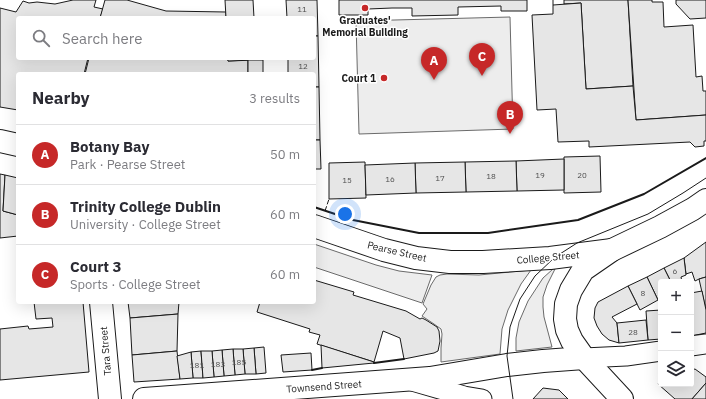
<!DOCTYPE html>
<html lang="en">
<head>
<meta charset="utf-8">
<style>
  :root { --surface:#fff; --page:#f7f7f7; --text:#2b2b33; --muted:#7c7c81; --line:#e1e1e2; --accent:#c62828 }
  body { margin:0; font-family:"IBM Plex Sans",sans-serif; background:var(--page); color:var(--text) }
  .controls { position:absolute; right:12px; bottom:12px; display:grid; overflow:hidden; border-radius:4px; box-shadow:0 4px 16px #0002 }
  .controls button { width:36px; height:36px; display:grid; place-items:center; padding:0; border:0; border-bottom:1px solid var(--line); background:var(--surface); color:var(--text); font:20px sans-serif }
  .you { position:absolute; left:345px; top:214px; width:14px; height:14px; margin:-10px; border:3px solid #fff; border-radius:50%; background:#1a73e8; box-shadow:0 0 0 6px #1a73e833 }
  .badge { display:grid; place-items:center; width:26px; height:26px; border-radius:50%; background:var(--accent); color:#fff; font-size:13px; font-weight:700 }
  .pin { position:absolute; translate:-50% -33px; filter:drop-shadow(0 1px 2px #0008) }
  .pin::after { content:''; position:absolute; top:21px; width:14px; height:12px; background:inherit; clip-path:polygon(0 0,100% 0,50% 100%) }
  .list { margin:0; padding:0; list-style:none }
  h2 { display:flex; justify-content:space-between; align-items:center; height:52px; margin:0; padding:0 16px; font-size:17px }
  h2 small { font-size:13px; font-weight:400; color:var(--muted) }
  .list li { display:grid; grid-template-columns:26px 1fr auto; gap:12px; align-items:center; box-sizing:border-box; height:60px; padding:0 16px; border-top:1px solid var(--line) }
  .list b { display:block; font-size:15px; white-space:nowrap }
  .list p { margin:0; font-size:13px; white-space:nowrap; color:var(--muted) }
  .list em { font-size:13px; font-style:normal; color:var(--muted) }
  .icon { flex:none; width:22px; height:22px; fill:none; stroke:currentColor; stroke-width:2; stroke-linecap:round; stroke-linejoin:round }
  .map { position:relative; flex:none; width:706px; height:399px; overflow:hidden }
  .search { position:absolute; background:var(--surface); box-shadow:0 4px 16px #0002; left:16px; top:16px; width:300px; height:44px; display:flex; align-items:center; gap:10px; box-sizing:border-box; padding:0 14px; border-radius:4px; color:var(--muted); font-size:15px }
  .panel { position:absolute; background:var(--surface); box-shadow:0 4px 16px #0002; left:16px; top:72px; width:300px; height:232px; border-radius:4px }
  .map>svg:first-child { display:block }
  .built { fill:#ededed; stroke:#6a6a6a }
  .building { fill:#e6e6e6; stroke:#1a1a1a }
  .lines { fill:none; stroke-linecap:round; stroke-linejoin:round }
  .street-casing { stroke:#1a1a1a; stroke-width:21 }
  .secondary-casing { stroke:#1a1a1a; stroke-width:24 }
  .street { stroke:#fff; stroke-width:19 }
  .secondary { stroke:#fff; stroke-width:22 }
  .tram { stroke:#1a1a1a; stroke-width:1 }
  .fence { stroke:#1a1a1a; stroke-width:1; stroke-dasharray:5 2; stroke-linecap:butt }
  .wall { stroke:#1a1a1a; stroke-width:2 }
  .poi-dot { fill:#c62828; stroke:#fff; stroke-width:1.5 }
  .labels { text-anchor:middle; stroke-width:3; stroke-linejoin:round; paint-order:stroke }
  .number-label { font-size:8px; fill:#4d4d4d }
  .poi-label { font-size:10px; font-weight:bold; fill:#1a1a1a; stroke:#fff }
  .street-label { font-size:10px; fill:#1a1a1a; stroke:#fff }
</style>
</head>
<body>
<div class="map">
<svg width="706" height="399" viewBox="0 0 706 399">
  <rect width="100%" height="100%" fill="#fff"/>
  <g class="built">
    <path d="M510,17L513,129L359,134L356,21Z"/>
    <path d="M314,244L376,265L399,271L432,275L422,303L314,267Z"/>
    <path d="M553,269H555L547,285L543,297V307L544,317L552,347L516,351V338L519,322L528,301L543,278Z"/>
    <path d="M531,270L521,284L508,310L502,329L500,354L441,362V348L442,334L441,329L434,324L422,316L427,309L423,304L431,285L436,277L440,275L447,274L479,275Z"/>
  </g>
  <g class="building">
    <path d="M73,0H96L94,7L103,9L100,18H18V58H88L84,74H18V110L0,107V8L16,12L23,1L29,3L37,2L55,4Z"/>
    <path d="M105,0H127L166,11L226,12V18H100Z"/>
    <path d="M225,0H253L254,18H226Z"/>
    <path d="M286,0H317L318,36H314V18H287Z"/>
    <path d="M339,0H527V11H501V6L458,7V15L412,16V8H392L368,9V15H339Z"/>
    <path d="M564,0H628L633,86L586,89L581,3L564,4Z"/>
    <path d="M628,0H652V2H663L664,27L693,25L696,77L702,76L703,91H706V115L636,120Z"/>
    <path d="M676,0H706V18L690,19L676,4Z"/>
    <path d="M581,3L586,89L633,86L636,120L706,115V141H704V146L695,147L690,142L589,147V141L558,142L556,109L537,110L532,15L553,14V5Z"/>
    <path d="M314,36H318L319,87H314V74H288V58H314Z"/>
    <path d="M89,58H228V61L248,60V74H85Z"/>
    <path d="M228,58H255L256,60L228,61Z"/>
    <rect x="248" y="60" width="15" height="14"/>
    <path d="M314,87H319L320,140H314Z"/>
    <path d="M314,140H320L321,169H314Z"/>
    <path d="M600,156L601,192L564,193V157Z"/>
    <path d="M564,159V190L517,191L516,161Z"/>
    <path d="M516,161L517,191L466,192L465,162Z"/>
    <path d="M365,162L366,198L329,199V163Z"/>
    <path d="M465,162L466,192L416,193L415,163Z"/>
    <path d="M415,163L416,193L366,195L365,165Z"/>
    <path d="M0,174L5,175L3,211L18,215V236L0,238Z"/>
    <path d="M5,175L18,178V215L3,211Z"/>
    <path d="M706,242V277L699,279L695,281L692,272L686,274L684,258Z"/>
    <path d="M684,258L686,275L681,277L682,282H671L664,268Z"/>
    <path d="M664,268L671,282H661V299L658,300L647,277Z"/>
    <path d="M647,277L658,300L640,310L628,286Z"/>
    <path d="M706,277V310L699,279Z"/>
    <path d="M314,280L354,292L353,295L406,311L420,319L422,318L426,320L437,327L439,331L440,341L438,351L434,353L404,359L400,338L383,331L374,362L317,344L320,335L309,332L310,329L257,312L260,302H314Z"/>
    <path d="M628,286L637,304L612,317L617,323L619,343L609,340L602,334L597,326L594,318L595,308L598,302Z"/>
    <path d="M702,291L706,310V333L691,336V293Z"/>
    <path d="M34,302H83L89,372L0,380V329L28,326L29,329L53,327L52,318L36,319Z"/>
    <path d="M128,302H179L178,314L130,318Z"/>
    <path d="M661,310V339L648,340L646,311Z"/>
    <path d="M178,314L177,351L132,355L130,318Z"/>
    <path d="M646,320L648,340L619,343L617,323Z"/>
    <path d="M321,345L374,362V363L322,368Z"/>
    <path d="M264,347L266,373L256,374L254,348Z"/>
    <path d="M254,348L256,374H245L243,349Z"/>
    <path d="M233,349H243L245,374L235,375Z"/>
    <path d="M233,349L235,375L224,376L222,350Z"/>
    <path d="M222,350L224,376L214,377L212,351Z"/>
    <path d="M177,351L180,379L134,382L132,355Z"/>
    <path d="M201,351L203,378H193L191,352Z"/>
    <path d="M201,351H212L214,377L203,378Z"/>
    <path d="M191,352L193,378L180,379L177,356Z"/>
    <path d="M311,353L312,370L283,372L281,355Z"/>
    <path d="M695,369L706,377V383L692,399H675L658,384L661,380V384H691V370Z"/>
    <path d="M706,383V399H692Z"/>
    <path d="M543,388L559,390L568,399H533Z"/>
  </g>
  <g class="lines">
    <g class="street-casing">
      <g id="street">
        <path d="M691,346L706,344"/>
        <path d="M584,358L626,356L661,351"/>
        <path d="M412,381L464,396L482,399"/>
      </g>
    </g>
    <g class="secondary-casing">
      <g id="secondary">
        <path d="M0,141L18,145"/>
        <path d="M314,226L384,250L416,258L450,262H483L550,258L612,250"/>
        <path d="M101,302L110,399"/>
        <path d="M144,399L430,378L507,365L543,361L584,358"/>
        <path d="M622,399L584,358L572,341L567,330L565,319L566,304L571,290L583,270L612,250L660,227L693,209L706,200"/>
      </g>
    </g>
    <use href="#street" class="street"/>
    <use href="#secondary" class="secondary"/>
    <path class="tram" d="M513,399L507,356L510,327L520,299L535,276L554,258L563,252L577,243L648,214L683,193L706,178"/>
    <g class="fence">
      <path d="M553,0V5"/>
      <path d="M325,211L329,199"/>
    </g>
    <g class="wall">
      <path d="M314,207L353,220L419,233H488L578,220L644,194L706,158"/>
      <path d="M374,363L404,359"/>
      <path d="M312,370L322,368"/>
    </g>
  </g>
  <g class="poi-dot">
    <circle cx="365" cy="8" r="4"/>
    <circle cx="384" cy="78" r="4"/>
  </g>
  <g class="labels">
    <g class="number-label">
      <text x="302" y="12">11</text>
      <text x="303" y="69">12</text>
      <text x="540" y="178">19</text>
      <text x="582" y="178">20</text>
      <text x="491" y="179">18</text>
      <text x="440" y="181">17</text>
      <text x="390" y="182">16</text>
      <text x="347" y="183">15</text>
      <text x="675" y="274">6</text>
      <text x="643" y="296">8</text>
      <text x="633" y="335">28</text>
      <text x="239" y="365">185</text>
      <text x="218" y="367">183</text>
      <text x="197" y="368">181</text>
    </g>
    <g class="poi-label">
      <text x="365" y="24">Graduates'<tspan x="365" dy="12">Memorial Building</tspan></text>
      <text x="376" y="82" text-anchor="end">Court 1</text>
    </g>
    <g class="street-label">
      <text transform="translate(397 251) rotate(13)" y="4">Pearse Street</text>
      <text transform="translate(548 257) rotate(-5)" y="4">College Street</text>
      <text transform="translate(105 351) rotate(-95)" y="4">Tara Street</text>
      <text transform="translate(324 386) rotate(-4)" y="4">Townsend Street</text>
    </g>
  </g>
</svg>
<div class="controls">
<button>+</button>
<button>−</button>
<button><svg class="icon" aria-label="layers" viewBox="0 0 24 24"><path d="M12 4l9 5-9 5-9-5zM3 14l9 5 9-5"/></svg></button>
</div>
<div class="you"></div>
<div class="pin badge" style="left:434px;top:80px">A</div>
<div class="pin badge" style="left:510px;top:134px">B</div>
<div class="pin badge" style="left:482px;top:76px">C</div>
<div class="search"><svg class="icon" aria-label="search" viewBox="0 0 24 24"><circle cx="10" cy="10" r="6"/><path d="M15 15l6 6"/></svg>Search here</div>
<section class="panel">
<h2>Nearby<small>3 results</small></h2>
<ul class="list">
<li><span class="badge">A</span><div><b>Botany Bay</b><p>Park · Pearse Street</p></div><em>50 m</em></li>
<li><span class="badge">B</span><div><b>Trinity College Dublin</b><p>University · College Street</p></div><em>60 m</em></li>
<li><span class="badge">C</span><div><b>Court 3</b><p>Sports · College Street</p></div><em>60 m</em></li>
</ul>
</section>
</div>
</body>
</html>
